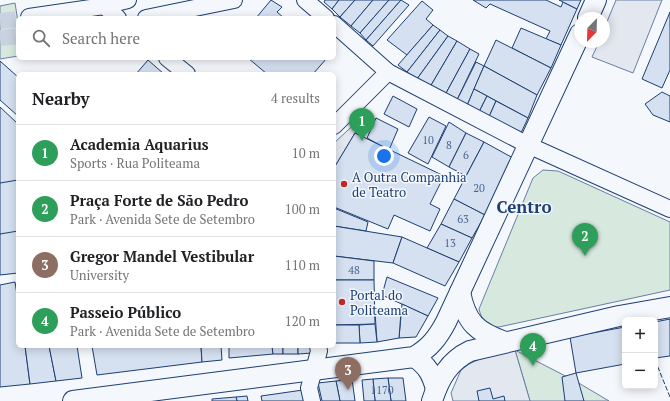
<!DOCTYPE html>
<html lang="en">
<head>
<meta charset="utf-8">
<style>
  :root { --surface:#fff; --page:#f2f2f2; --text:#202124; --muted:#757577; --line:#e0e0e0; --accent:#c62828 }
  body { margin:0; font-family:"PT Serif",serif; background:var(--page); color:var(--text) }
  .controls { position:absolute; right:12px; bottom:12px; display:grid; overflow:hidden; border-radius:6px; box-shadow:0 2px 10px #0003 }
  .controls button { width:36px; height:36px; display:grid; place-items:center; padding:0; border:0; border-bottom:1px solid var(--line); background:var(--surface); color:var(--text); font:20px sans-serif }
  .compass { position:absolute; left:574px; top:12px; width:36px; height:36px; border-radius:50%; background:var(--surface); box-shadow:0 2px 10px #0003; rotate:203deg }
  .you { position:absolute; left:384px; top:156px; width:14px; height:14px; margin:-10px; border:3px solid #fff; border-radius:50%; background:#1a73e8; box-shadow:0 0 0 6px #1a73e833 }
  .badge { display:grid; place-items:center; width:26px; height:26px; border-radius:50%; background:var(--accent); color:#fff; font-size:13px; font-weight:700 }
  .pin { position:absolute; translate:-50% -33px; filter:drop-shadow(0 1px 2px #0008) }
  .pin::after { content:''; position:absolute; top:21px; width:14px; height:12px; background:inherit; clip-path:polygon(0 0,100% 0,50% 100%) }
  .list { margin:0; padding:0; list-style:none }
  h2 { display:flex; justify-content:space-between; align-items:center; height:52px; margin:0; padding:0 16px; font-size:17px }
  h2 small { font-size:13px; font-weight:400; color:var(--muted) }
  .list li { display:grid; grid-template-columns:26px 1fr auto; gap:12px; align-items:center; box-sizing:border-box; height:56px; padding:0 16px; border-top:1px solid var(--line) }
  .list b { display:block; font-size:15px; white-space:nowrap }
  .list p { margin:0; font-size:13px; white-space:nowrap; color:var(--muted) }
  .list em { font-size:13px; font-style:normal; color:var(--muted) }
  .icon { flex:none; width:22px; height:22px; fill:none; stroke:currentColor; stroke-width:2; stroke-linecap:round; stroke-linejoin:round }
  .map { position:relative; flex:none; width:670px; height:401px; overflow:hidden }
  .search { position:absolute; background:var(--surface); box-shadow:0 2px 10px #0003; left:16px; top:16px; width:320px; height:44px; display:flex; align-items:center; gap:10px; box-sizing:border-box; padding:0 14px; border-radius:6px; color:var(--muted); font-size:15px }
  .panel { position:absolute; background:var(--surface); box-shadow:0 2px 10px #0003; left:16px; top:72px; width:320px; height:276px; border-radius:6px }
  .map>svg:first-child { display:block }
  .green { fill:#d7e8df; stroke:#687fa3 }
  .parking { fill:#e3e8f0; stroke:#687fa3 }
  .building { fill:#d5e0f0; stroke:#1d3f73 }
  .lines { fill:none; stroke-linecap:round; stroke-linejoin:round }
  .minor-tunnel { stroke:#c9d2e0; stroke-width:16; stroke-dasharray:16 8; stroke-linecap:butt }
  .minor-casing { stroke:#1d3f73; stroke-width:18 }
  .major-casing { stroke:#1d3f73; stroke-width:22 }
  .minor { stroke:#f4f7fb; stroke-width:16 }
  .major { stroke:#f4f7fb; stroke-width:20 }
  .fence { stroke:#1d3f73; stroke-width:1; stroke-dasharray:5 2; stroke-linecap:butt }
  .poi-dot { fill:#c62828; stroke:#f4f7fb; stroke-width:1.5 }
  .labels { text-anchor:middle; stroke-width:3; stroke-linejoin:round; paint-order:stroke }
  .number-label { font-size:11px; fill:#4b6792 }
  .poi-label { font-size:13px; fill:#1d3f73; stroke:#f4f7fb; text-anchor:start }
  .district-label { font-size:17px; font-weight:bold; fill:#1d3f73; stroke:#f4f7fb }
</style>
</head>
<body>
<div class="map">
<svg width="670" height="401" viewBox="0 0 670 401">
  <rect width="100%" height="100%" fill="#f4f7fb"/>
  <g class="green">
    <path d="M15,3L18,22V56L0,59V6Z"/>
    <path d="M543,170L558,171L670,222V290L499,327C488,328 481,319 479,309L533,178Z"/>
    <path d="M515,350L577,382L609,401H530Z"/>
  </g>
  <g class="parking">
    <path d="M616,0H662L633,73L592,57L599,42H604V29Z"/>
    <path d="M360,119L355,133L334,168V143Z"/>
    <path d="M515,350L530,401H453L451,393L461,370L469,364L480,359Z"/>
  </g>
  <g class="building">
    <path d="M271,0L282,7L277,12L284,18H256Z"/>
    <path d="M325,0H339L332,9L324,2Z"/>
    <path d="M339,0H355L340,17L332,9Z"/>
    <path d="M355,0H373L351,26L340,17Z"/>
    <path d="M373,0H389L360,33L351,26Z"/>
    <path d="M389,0H401L366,40L360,33Z"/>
    <path d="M401,0L409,5L373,46L366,40Z"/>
    <path d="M473,0H546L561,7L563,2L577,9L561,45L546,39L550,31L490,4L486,8Z"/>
    <path d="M559,0H581L577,9Z"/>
    <path d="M422,1L433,10L426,19L433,25L407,55L387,40Z"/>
    <path d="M670,12V70L662,88L642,79Z"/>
    <path d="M433,25L440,30L407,72L398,65Z"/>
    <path d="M521,28L561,45L551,68L512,48Z"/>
    <path d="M440,30L448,36L417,79L407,72Z"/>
    <path d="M448,36L457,41L430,87L417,79Z"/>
    <path d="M496,40L551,68L537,95L484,66Z"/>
    <path d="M457,41L470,49L445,95L430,87Z"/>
    <path d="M470,49L479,54L456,102L445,95Z"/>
    <path d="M248,58H327L313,74H267Z"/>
    <path d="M148,60L164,74H136Z"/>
    <path d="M0,61L18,77V116L0,100Z"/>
    <path d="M476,62L484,66L466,108L456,102Z"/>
    <path d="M484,66L537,95L528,118L474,89Z"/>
    <path d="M474,89L487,96L478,114L466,108Z"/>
    <path d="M662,92L670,96V122L653,115L645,104Z"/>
    <path d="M393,96L417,109L409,127L384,114Z"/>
    <path d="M487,96L496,101L488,119L478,114Z"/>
    <path d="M496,101L528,118L520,135L488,119Z"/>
    <path d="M0,107L18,124V273L0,275Z"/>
    <path d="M429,117L446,126L428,164L408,153Z"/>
    <path d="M376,118L398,129L389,150L367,138Z"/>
    <path d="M449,122L466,133L449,167L432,157Z"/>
    <path d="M355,133L444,176L430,204L440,209L430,231L394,215L388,229L334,207V168Z"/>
    <path d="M466,133L484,142L466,176L449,167Z"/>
    <path d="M484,142L513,158L485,215L454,199Z"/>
    <path d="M18,180V231L0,234V183Z"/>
    <path d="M454,199L485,215L472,238L441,224Z"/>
    <path d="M334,208L368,222L366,231L334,226Z"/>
    <path d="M441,224L472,238L459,262L427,248Z"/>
    <path d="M334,226L402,237L393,263L334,256Z"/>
    <path d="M402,237L459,262L445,286L393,263Z"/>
    <path d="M334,256L374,261V280H334Z"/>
    <path d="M387,277L438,298L428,316L382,295Z"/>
    <path d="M334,280H374L375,324L334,325Z"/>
    <path d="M15,282L18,301V346H25L30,384L0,387V285Z"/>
    <path d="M402,304L428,316L416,337L399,338Z"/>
    <path d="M375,312H401L399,338L377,342Z"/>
    <path d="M670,319V356L655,358V322Z"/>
    <path d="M375,324L377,342L360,343L359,325Z"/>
    <path d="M334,325H359L360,343H334Z"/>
    <path d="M625,327V364L576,373L570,337Z"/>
    <path d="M25,346H49L56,381L30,384Z"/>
    <path d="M49,346H77L82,378L56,381Z"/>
    <path d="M92,346H201L202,362L97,375Z"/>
    <path d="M201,346H221L222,360L202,362Z"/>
    <path d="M229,346H272L273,354L229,358Z"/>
    <path d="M272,346H283V354H273Z"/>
    <rect x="283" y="346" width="15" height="8"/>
    <path d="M298,346H312V353L298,354Z"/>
    <path d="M576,373L584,401H565L562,377Z"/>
    <path d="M388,378H403L406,401H391Z"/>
    <path d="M388,378L391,401H375L373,379Z"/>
    <path d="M352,379L355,401H340L336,381Z"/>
    <path d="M373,379L375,401H364L362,380Z"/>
    <path d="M336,381L340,401H322L318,383Z"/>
    <path d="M490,388L493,399L504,396L505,401H479L477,391Z"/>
    <path d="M303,390L305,401H262L261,396Z"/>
    <path d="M247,396L248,401H237L236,397Z"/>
    <path d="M236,397L237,401H212V399Z"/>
  </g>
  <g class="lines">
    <g class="minor-tunnel">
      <path d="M0,21L18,19"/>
      <path d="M0,38L18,36"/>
    </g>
    <g class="minor-casing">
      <g id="minor">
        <path d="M305,0L326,18"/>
        <path d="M98,1L118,18"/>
        <path d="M29,17L104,6L128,0"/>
        <path d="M146,18L234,0"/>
        <path d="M334,24L388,72L528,145L670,209"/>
        <path d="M167,58L187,74"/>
        <path d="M334,126L388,72"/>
        <path d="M312,401L309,388L319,351L318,346"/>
      </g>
    </g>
    <g class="major-casing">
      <g id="major">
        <path d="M588,18L596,0"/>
        <path d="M460,292C466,323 477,332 505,342"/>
        <path d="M414,357C427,365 432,374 436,389"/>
        <path d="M73,401L414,357C430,348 438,337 446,322L580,34"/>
        <path d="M432,401C439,379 449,361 470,351L619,316L670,307"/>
      </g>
    </g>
    <use href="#minor" class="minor"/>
    <use href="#major" class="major"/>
    <path class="fence" d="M655,360L670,397"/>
  </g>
  <g class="poi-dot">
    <circle cx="344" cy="184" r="4"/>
    <circle cx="342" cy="302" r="4"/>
  </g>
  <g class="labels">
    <g class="number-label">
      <text x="428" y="144">10</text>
      <text x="449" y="149">8</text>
      <text x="466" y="159">6</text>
      <text x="479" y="192">20</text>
      <text x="463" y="223">63</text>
      <text x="450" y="247">13</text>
      <text x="354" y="274">48</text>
      <text x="382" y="394">1170</text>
    </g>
    <g class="poi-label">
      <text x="352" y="182">A Outra Companhia<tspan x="352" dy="15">de Teatro</tspan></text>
      <text x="350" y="300">Portal do<tspan x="350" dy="15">Politeama</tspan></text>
    </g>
    <g class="district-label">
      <text x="524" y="213">Centro</text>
    </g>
  </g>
</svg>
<div class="controls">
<button>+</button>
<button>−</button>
</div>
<svg class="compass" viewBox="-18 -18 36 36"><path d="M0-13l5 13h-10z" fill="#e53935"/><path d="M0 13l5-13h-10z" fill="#757577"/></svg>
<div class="you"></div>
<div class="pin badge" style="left:362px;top:141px;background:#2e9e5b">1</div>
<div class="pin badge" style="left:585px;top:256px;background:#2e9e5b">2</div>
<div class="pin badge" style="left:348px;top:390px;background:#8d6e63">3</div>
<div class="pin badge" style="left:533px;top:366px;background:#2e9e5b">4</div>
<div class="search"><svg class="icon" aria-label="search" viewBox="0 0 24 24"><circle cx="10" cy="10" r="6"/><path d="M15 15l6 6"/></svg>Search here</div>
<section class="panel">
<h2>Nearby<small>4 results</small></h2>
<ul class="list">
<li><span class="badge" style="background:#2e9e5b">1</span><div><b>Academia Aquarius</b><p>Sports · Rua Politeama</p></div><em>10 m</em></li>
<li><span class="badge" style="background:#2e9e5b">2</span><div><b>Praça Forte de São Pedro</b><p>Park · Avenida Sete de Setembro</p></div><em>100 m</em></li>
<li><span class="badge" style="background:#8d6e63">3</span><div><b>Gregor Mandel Vestibular</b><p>University</p></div><em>110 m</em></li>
<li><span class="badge" style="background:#2e9e5b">4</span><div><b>Passeio Público</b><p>Park · Avenida Sete de Setembro</p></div><em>120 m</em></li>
</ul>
</section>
</div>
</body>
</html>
